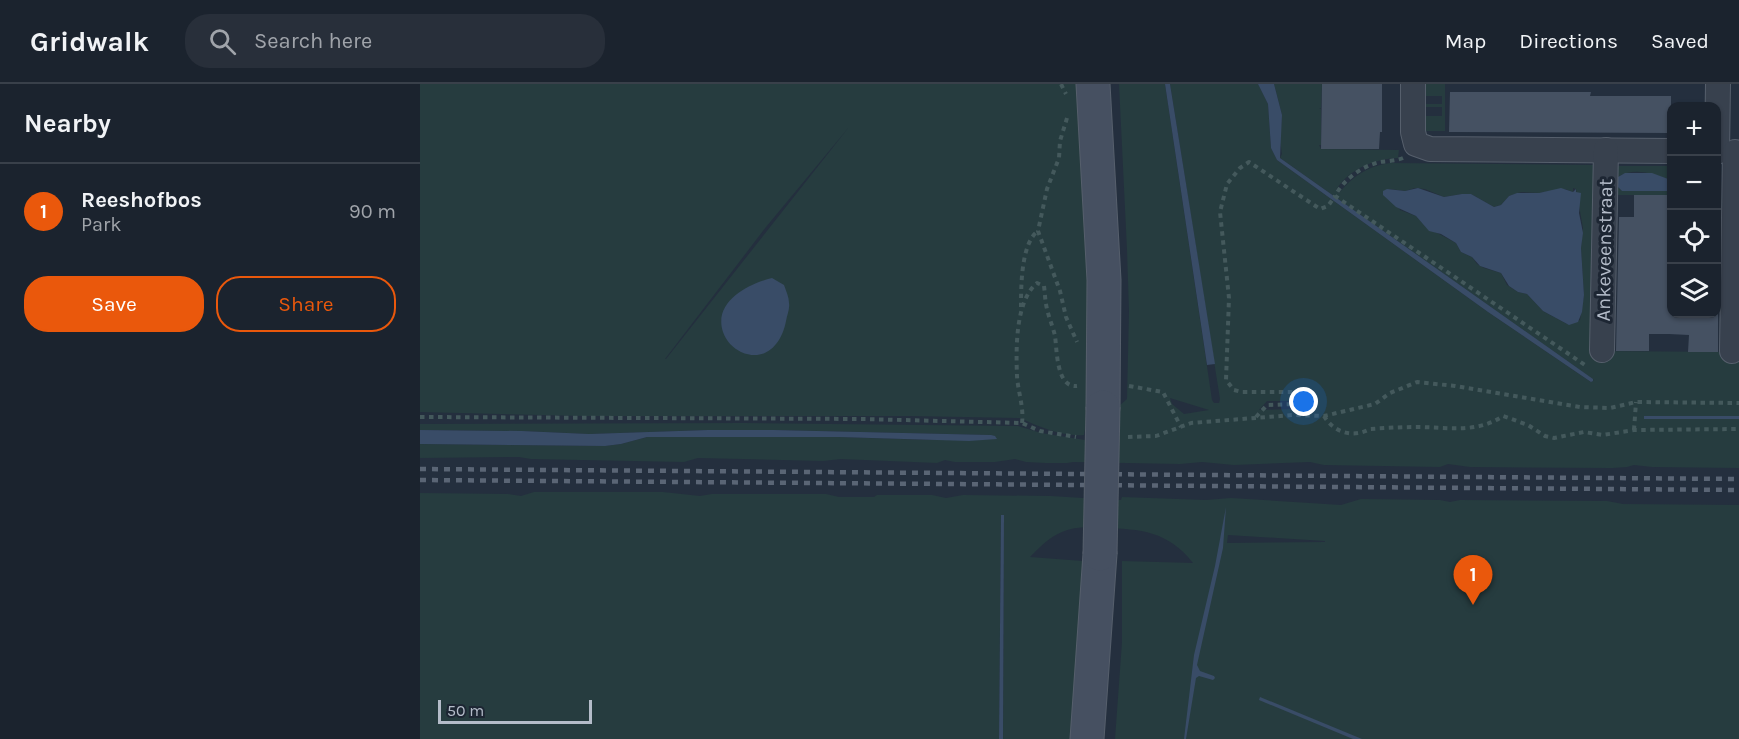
<!DOCTYPE html>
<html lang="en">
<head>
<meta charset="utf-8">
<style>
  :root { --surface:#1b232e; --page:#282f3a; --text:#f1f3f6; --muted:#a0a4aa; --line:#39404a; --accent:#ea580c }
  body { margin:0; font-family:Karla,sans-serif; background:var(--page); color:var(--text) }
  .controls { position:absolute; right:18px; top:18px; display:grid; overflow:hidden; border-radius:12px; box-shadow:0 2px 4px #0004 }
  .controls button { width:54px; height:54px; display:grid; place-items:center; padding:0; border:0; border-bottom:2px solid var(--line); background:var(--surface); color:var(--text); font:30px sans-serif }
  .scale { position:absolute; left:18px; bottom:15px; width:154px; box-sizing:border-box; padding-left:6px; border:3px solid #b4bcc9; border-top:0; font-size:16px; line-height:21px; white-space:nowrap; color:#b4bcc9; -webkit-text-stroke:4px #1d2633; paint-order:stroke }
  .you { position:absolute; left:884px; top:318px; width:21px; height:21px; margin:-15px; border:4px solid #fff; border-radius:50%; background:#1a73e8; box-shadow:0 0 0 9px #1a73e833 }
  .badge { display:grid; place-items:center; width:39px; height:39px; border-radius:50%; background:var(--accent); color:#fff; font-size:20px; font-weight:700 }
  .pin { position:absolute; translate:-50% -50px; filter:drop-shadow(0 2px 3px #0008) }
  .pin::after { content:''; position:absolute; top:32px; width:21px; height:18px; background:inherit; clip-path:polygon(0 0,100% 0,50% 100%) }
  .list { margin:0; padding:0; list-style:none }
  h2 { display:flex; justify-content:space-between; align-items:center; height:78px; margin:0; padding:0 24px; font-size:26px }
  h2 small { font-size:20px; font-weight:400; color:var(--muted) }
  .list li { display:grid; grid-template-columns:39px 1fr auto; gap:18px; align-items:center; box-sizing:border-box; height:96px; padding:0 24px; border-top:2px solid var(--line) }
  .list b { display:block; font-size:22px; white-space:nowrap }
  .list p { margin:0; font-size:20px; white-space:nowrap; color:var(--muted) }
  .list em { font-size:20px; font-style:normal; color:var(--muted) }
  .actions { display:flex; gap:12px; padding:18px 24px }
  .actions a { flex:1; padding:14px 0; border:2px solid var(--accent); border-radius:24px; text-align:center; font-size:21px; color:var(--accent) }
  .actions .main { background:var(--accent); color:#fff }
  .icon { flex:none; width:33px; height:33px; fill:none; stroke:currentColor; stroke-width:2; stroke-linecap:round; stroke-linejoin:round }
  .map { position:relative; flex:none; width:1319px; height:655px; overflow:hidden }
  header { display:flex; align-items:center; gap:36px; box-sizing:border-box; height:84px; padding:0 30px; background:var(--surface); border-bottom:2px solid var(--line) }
  header strong { font-size:28px }
  nav { display:flex; gap:33px; margin-inline-start:auto; font-size:21px }
  .search { width:420px; height:54px; background:var(--page); display:flex; align-items:center; gap:15px; box-sizing:border-box; padding:0 21px; border-radius:24px; color:var(--muted); font-size:22px }
  main { display:flex }
  aside { flex:1; background:var(--surface) }
  .map>svg:first-child { display:block }
  .green { fill:#263c3f; fill-rule:evenodd }
  .water { fill:#394c67 }
  .building { fill:#455162 }
  .lines { fill:none; stroke-linecap:round; stroke-linejoin:round }
  .street-casing { stroke:#565f6c; stroke-width:26 }
  .secondary-casing { stroke:#565f6c; stroke-width:35 }
  .path { stroke:#44595c; stroke-width:4; stroke-dasharray:4.5 4.5; stroke-linecap:butt }
  .street { stroke:#38414e; stroke-width:24 }
  .secondary { stroke:#465061; stroke-width:33 }
  .rail { stroke:#5a6575; stroke-width:4.5; stroke-dasharray:6 6; stroke-linecap:butt }
  .secondary-bridge-casing { stroke:#565f6c; stroke-width:35; stroke-linecap:butt }
  .secondary-bridge { stroke:#465061; stroke-width:33 }
  .labels { text-anchor:middle; stroke-width:6; stroke-linejoin:round; paint-order:stroke }
  .street-label { font-size:20px; fill:#b4bcc9; stroke:#1d2633 }
</style>
</head>
<body>
<header>
<strong>Gridwalk</strong>
<div class="search"><svg class="icon" aria-label="search" viewBox="0 0 24 24"><circle cx="10" cy="10" r="6"/><path d="M15 15l6 6"/></svg>Search here</div>
<nav><a>Map</a><a>Directions</a><a>Saved</a></nav>
</header>
<main>
<aside>
<h2>Nearby<small></small></h2>
<ul class="list">
<li><span class="badge">1</span><div><b>Reeshofbos</b><p>Park</p></div><em>90 m</em></li>
</ul>
<div class="actions"><a class="main">Save</a><a>Share</a></div>
</aside>
<div class="map">
<svg width="1319" height="655" viewBox="0 0 1319 655">
  <rect width="100%" height="100%" fill="#242f3e"/>
  <g class="green">
    <path d="M0,0H662L673,300L664,351C644,353 619,343 600,334L489,332H162L0,328ZM429,43L246,275H245L346,143Z"/>
    <path d="M689,0L698,167L699,322L707,315L709,227L707,166L699,0H745L792,316L794,319H799L800,315L750,0H838L848,20L851,64L857,76L1068,228L1171,298L1174,296L860,74L862,70L860,57L862,31L854,0H902L901,24L899,25H901V61H899L901,65L979,66L978,74C954,75 929,85 916,106L919,109C933,92 948,82 970,79L1173,81L1175,85L1176,240H1170V267L1319,268V332H1227L1224,335H1319V384L1232,383L1214,381L1207,383L1192,384L1050,383L1028,380L1020,383L904,381L890,378L814,381L782,378L760,380L653,378L647,379H626L606,378L595,375L575,378H535L525,376L517,379L421,375L403,377L278,374L264,378L111,375L99,373L0,374V360L185,362L201,360L227,353H419L510,356L571,351L354,346H288L169,350L102,347L0,346V340L324,339L598,342L621,349L665,356L667,347H699ZM995,104L1005,105L1024,113L1042,110H1051L1074,123L1081,121L1089,112L1101,108L1119,109L1145,105L1153,108V104L1156,105L1163,144L1161,164L1164,211L1160,236L1147,240L1123,227L1107,210L1098,208L1087,201L1081,189L1064,184L1057,180L1052,173L1041,168L1036,159L1006,143L996,132L980,126L969,105L985,107ZM750,314L789,326L764,330L752,320ZM847,317H871V325L839,326Z"/>
    <path d="M1003,0H1025V47H1005L1003,32H1022V23H1003V20H1022V12H1003Z"/>
    <path d="M1197,82H1251V96C1235,91 1215,82 1198,93V103L1202,107H1251V111H1192Z"/>
    <path d="M114,408H243L280,412L292,410H406L419,413H454L457,411H512L526,414L543,411L631,412L694,416H701L702,413L786,416L811,414L921,421L941,415L1020,416L1030,418L1040,416L1187,417L1203,420L1319,421V655H695L702,558V477L773,479C748,447 721,445 683,444C669,443 655,442 642,448C629,453 619,464 610,473L663,477L658,655H583L584,431L581,432L579,655H0V409L88,410L101,412ZM808,451L905,457V458L807,459Z"/>
  </g>
  <g class="water">
    <path d="M745,0H750L795,280L787,281Z"/>
    <path d="M838,0H854L862,31L860,74L1173,295V297L1171,298L1068,228L857,76L851,64L848,20Z"/>
    <path d="M1205,89H1232L1251,96V107H1202L1198,103V93Z"/>
    <path d="M998,104L1024,113L1042,110H1051L1074,123L1081,121L1089,112L1097,109H1119L1141,104L1153,108L1156,105V108L1161,109L1159,129L1163,149L1161,164L1164,211L1162,228L1158,238L1149,241L1123,227L1107,210L1098,208L1089,202L1081,189L1060,182L1052,173L1041,168L1036,159L1021,150L1009,147L996,132L976,123L963,111V107L967,105L985,107Z"/>
    <path d="M352,194L364,201C366,207 369,213 369,219C370,225 367,231 366,237C362,259 346,279 321,268C313,264 306,257 303,248C293,218 328,200 352,194Z"/>
    <rect x="1224" y="332" width="95" height="3"/>
    <path d="M0,346L102,347L169,350L288,346H354L571,351L575,352L577,355L549,357L418,353H227L201,360L185,362L0,360Z"/>
    <path d="M806,423L803,464L777,581L780,587L794,592L795,594L793,596L779,592L776,594L766,655H764L774,571L795,482Z"/>
    <path d="M581,431H584L583,655H579Z"/>
    <path d="M840,613L942,655H933L839,616Z"/>
  </g>
  <g class="building">
    <path d="M902,0H962V48H960L959,65H901Z"/>
    <path d="M1030,8H1171L1170,12H1251V49L1029,48Z"/>
    <path d="M1214,111H1251V230H1298V268H1268L1269,251L1249,250H1229V267H1196L1199,133H1214Z"/>
  </g>
  <g class="lines">
    <g class="street-casing">
      <g id="street">
        <path d="M993,0V48L996,60L1010,65L1252,67"/>
        <path d="M1297,68L1298,0"/>
        <path d="M1182,266L1186,66"/>
        <path d="M1312,267L1315,68"/>
      </g>
    </g>
    <g class="secondary-casing">
      <g id="secondary">
        <path d="M673,0L684,196L683,323"/>
        <path d="M667,655L680,470"/>
      </g>
    </g>
    <g class="path">
      <path d="M641,0L646,10"/>
      <path d="M647,34L640,57L639,74L627,105L618,147L640,207L646,233L657,258"/>
      <path d="M983,74C976,77 967,77 960,78C942,82 924,95 915,112L1165,281"/>
      <path d="M601,223C601,203 601,159 618,147"/>
      <path d="M709,302L743,308L761,343"/>
      <path d="M904,332C914,349 933,354 950,345C965,344 981,343 997,343C1027,343 1056,350 1083,332L1108,341L1125,352L1134,354L1164,348L1183,351L1214,346L1319,345"/>
      <path d="M0,333L442,335L602,339L620,347L656,353"/>
      <path d="M836,333L847,321L877,320V308H822L814,306L806,296L809,214L800,128L807,100L820,84L829,78L900,125L908,122L915,112"/>
      <path d="M602,339C604,323 598,308 597,292C596,266 595,217 617,199L624,202C625,209 625,217 627,225C629,234 633,243 635,252C637,265 636,304 657,302"/>
      <path d="M1214,346L1216,318"/>
      <path d="M708,353L736,352L771,339L873,331L904,332L955,320L970,309L997,298L1035,302L1160,323L1190,324L1216,318L1319,319"/>
    </g>
    <use href="#street" class="street"/>
    <use href="#secondary" class="secondary"/>
    <g class="rail">
      <path d="M0,385L1319,395"/>
      <path d="M0,396L1319,406"/>
    </g>
    <g class="secondary-bridge-casing">
      <path id="secondary-bridge" d="M680,470L683,323"/>
    </g>
    <use href="#secondary-bridge" class="secondary-bridge"/>
  </g>
  <g class="labels">
    <g class="street-label">
      <text transform="translate(1184 166) rotate(-89)" y="7">Ankeveenstraat</text>
    </g>
  </g>
</svg>
<div class="controls">
<button>+</button>
<button>−</button>
<button><svg class="icon" aria-label="locate" viewBox="0 0 24 24"><circle cx="12" cy="12" r="6"/><path d="M12 2v4M12 18v4M2 12h4M18 12h4"/></svg></button>
<button><svg class="icon" aria-label="layers" viewBox="0 0 24 24"><path d="M12 4l9 5-9 5-9-5zM3 14l9 5 9-5"/></svg></button>
</div>
<div class="scale">50 m</div>
<div class="you"></div>
<div class="pin badge" style="left:1053px;top:521px">1</div>
</div>
</main>
</body>
</html>
